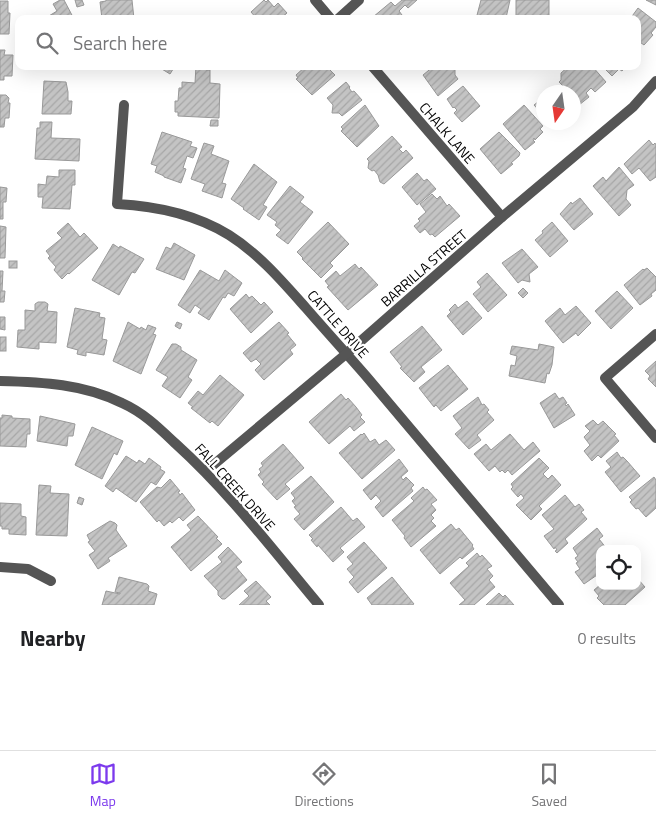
<!DOCTYPE html>
<html lang="en">
<head>
<meta charset="utf-8">
<style>
  :root { --surface:#fff; --page:#f2f2f2; --text:#202124; --muted:#757577; --line:#e0e0e0; --accent:#7c3aed }
  body { margin:0; font-family:"Titillium Web",sans-serif; background:var(--page); color:var(--text) }
  .controls { position:absolute; right:15px; bottom:15px; display:grid; overflow:hidden; border-radius:10px; box-shadow:0 5px 20px #0002 }
  .controls button { width:45px; height:45px; display:grid; place-items:center; padding:0; border:0; border-bottom:1px solid var(--line); background:var(--surface); color:var(--text); font:25px sans-serif }
  .compass { position:absolute; left:536px; top:85px; width:45px; height:45px; border-radius:50%; background:var(--surface); box-shadow:0 5px 20px #0002; rotate:193deg }
  .list { margin:0; padding:0; list-style:none }
  h2 { display:flex; justify-content:space-between; align-items:center; height:65px; margin:0; padding:0 20px; font-size:21px }
  h2 small { font-size:16px; font-weight:400; color:var(--muted) }
  .icon { flex:none; width:28px; height:28px; fill:none; stroke:currentColor; stroke-width:2; stroke-linecap:round; stroke-linejoin:round }
  .map { position:relative; flex:none; width:656px; height:605px; overflow:hidden }
  .search { position:absolute; background:var(--surface); box-shadow:0 5px 20px #0002; left:15px; right:15px; top:15px; height:55px; display:flex; align-items:center; gap:12px; box-sizing:border-box; padding:0 18px; border-radius:10px; color:var(--muted); font-size:19px }
  .sheet { height:145px; background:var(--surface) }
  nav { display:flex; justify-content:space-around; align-items:center; box-sizing:border-box; height:70px; border-top:1px solid var(--line); background:var(--surface); font-size:14px; color:var(--muted) }
  nav a { display:grid; justify-items:center; gap:2px }
  nav .on { color:var(--accent) }
  .map>svg:first-child { display:block }
  .building { fill:url(#building-hatch); stroke:#999 }
  .lines { fill:none; stroke-linecap:round; stroke-linejoin:round }
  .minor { stroke:#555; stroke-width:10 }
  .labels { text-anchor:middle; stroke-width:4.5; stroke-linejoin:round; paint-order:stroke }
  .street-label { font-size:14px; fill:#000; stroke:#fff }
</style>
</head>
<body>
<div class="map">
<svg width="656" height="605" viewBox="0 0 656 605">
  <defs>
    <pattern id="building-hatch" width="6" height="6" patternUnits="userSpaceOnUse" patternTransform="scale(1.25)"><rect width="6" height="6" fill="#c4c4c4"/><path d="M-1 1l2-2M0 6l6-6M5 7l2-2" fill="none" stroke="#a7a7a7"/></pattern>
  </defs>
  <rect width="100%" height="100%" fill="#fff"/>
  <g class="building">
    <path d="M60,0H64L74,19H44L57,11L53,4Z"/>
    <path d="M75,0H82L84,5L77,7Z"/>
    <path d="M106,0H132L134,19H102L100,2L106,1Z"/>
    <path d="M264,0L266,2L268,0L274,7L278,3L287,13L280,19H257L251,12Z"/>
    <path d="M402,0H417L408,8L405,5L399,11L405,19H375L373,17L391,2L395,6Z"/>
    <path d="M481,0H510L506,18L476,19Z"/>
    <rect x="516" y="0" width="33" height="19"/>
    <path d="M646,0H656V5Z"/>
    <path d="M0,1H8V13H10L9,34H0Z"/>
    <path d="M638,8L656,22V27L651,33L653,35L644,45L637,40V19H630Z"/>
    <path d="M0,50H5L4,55H13L12,76H4V80H0Z"/>
    <path d="M157,66H175L170,74Z"/>
    <path d="M196,66L206,67V70H210V83L220,84L219,118L178,116V112H175V101H178L179,88H182V82L195,83Z"/>
    <path d="M306,66H330L328,68L335,75L312,95L296,79L298,78L296,75Z"/>
    <path d="M434,66H455V75L458,79L438,96L423,75Z"/>
    <path d="M569,66H592L606,82L595,92L591,88L586,93L589,97L579,105L574,98V92H569L559,82L561,80V73Z"/>
    <path d="M602,66H626L622,71L619,69L612,76Z"/>
    <path d="M44,81L66,82L68,92V101H72L71,114H42Z"/>
    <path d="M346,82L350,87L349,88L352,92L354,91L362,100L342,116L339,113H332L333,105L327,98Z"/>
    <path d="M463,86L480,106L462,122L454,113L457,110L454,107L453,108L447,99Z"/>
    <path d="M0,95H6L9,98L8,103H10L9,118H5L4,127H0Z"/>
    <path d="M544,95V116L534,105L543,98L542,96Z"/>
    <path d="M365,105L379,126L357,147L341,131L343,129L341,127Z"/>
    <path d="M524,105L543,126L540,129L543,132L535,140L534,138L533,140L535,142L525,150L503,124Z"/>
    <path d="M211,120H218V126H210Z"/>
    <path d="M40,122H52L51,138L80,139L79,161L35,159L37,128H40Z"/>
    <path d="M549,122H560L553,128Z"/>
    <path d="M162,132L192,142L190,146L197,148L193,158L187,156L183,168L186,169L181,183L164,177V176L155,172L157,166L151,164Z"/>
    <path d="M499,132L520,153L519,156L511,163L513,164L501,174L480,149Z"/>
    <path d="M392,136L402,147L399,149L403,153L406,150L413,158L384,184L380,182L378,175L374,170L372,171L368,168L369,161L367,159Z"/>
    <path d="M649,140L653,145L655,143L656,145V177L650,181L639,168L632,174L624,164Z"/>
    <path d="M204,143L214,146L211,154L229,161L222,183L226,184L222,198L202,191L205,184L191,179Z"/>
    <path d="M254,164L277,182L263,205L267,207L259,220L243,209L244,208L231,199Z"/>
    <path d="M619,167L634,185L627,190L626,199L631,205L619,216L593,186L603,177L606,181Z"/>
    <path d="M59,170H75V185H72L70,209L42,208L43,197H38V184L46,185L47,176L59,177Z"/>
    <path d="M417,173L424,181L427,179L436,189L417,205L402,187Z"/>
    <path d="M290,186L304,197L300,202L313,212L288,244L276,235L281,230L275,225L277,222L267,215Z"/>
    <path d="M0,187L7,188L6,202H3V219H0Z"/>
    <path d="M432,194L437,199L440,196L447,206L449,204L460,216L435,237L432,234L430,235L425,229L420,233L414,226L420,221L418,219L426,212L420,204Z"/>
    <path d="M580,198L593,214L574,230L560,214L571,202L572,204Z"/>
    <path d="M328,222L349,244L330,263L333,266L321,278L302,259L303,258L297,252Z"/>
    <path d="M552,222L568,241L550,257L535,240L543,233L542,231Z"/>
    <path d="M68,223L80,237L84,233L98,248L69,274L68,273L62,279L54,270L56,267L48,258L50,256L46,251L62,238L57,233Z"/>
    <path d="M0,226L6,227L5,258H0Z"/>
    <path d="M174,243L195,255L184,280L156,269L166,247L171,249Z"/>
    <path d="M113,244L119,248L120,246L144,259L135,273L132,272L119,295L92,280Z"/>
    <path d="M522,249L538,267L529,274L530,282L522,280L518,283L502,263Z"/>
    <rect x="9" y="261" width="8" height="7"/>
    <path d="M355,264L359,269L361,267L378,285L348,310L327,287L329,286L325,281L336,271L340,276Z"/>
    <path d="M647,268L656,277V290L651,294L652,296L640,305L624,285L643,269L644,270Z"/>
    <path d="M200,270L219,281L225,270L242,283L234,296L228,293L225,298L223,297L209,320L198,313L201,309L195,305L190,313L178,305Z"/>
    <path d="M0,271H3L2,291H5L4,302H0Z"/>
    <path d="M487,273L507,295L488,312L473,294L481,287L477,282Z"/>
    <path d="M523,288L528,293L523,298L518,293Z"/>
    <path d="M617,291L633,308L611,329L595,311Z"/>
    <path d="M246,294L249,298L252,296L261,305L264,302L273,312L251,333L230,309Z"/>
    <path d="M467,301L482,318L463,335L447,316L451,312L449,310L455,304L458,308Z"/>
    <path d="M38,302H45L48,304L47,311L57,312L56,343L39,342V349L17,347L18,330H25V310L35,311V304Z"/>
    <path d="M576,306L591,323L578,336L576,333L563,343L545,321L560,308L565,315Z"/>
    <path d="M75,308L100,313L99,317L105,318L102,339L107,340L104,355L86,352V356L77,354L78,350L67,347Z"/>
    <path d="M0,317H5V330L0,329Z"/>
    <path d="M128,322L140,329L141,327L146,330L148,325L156,328L153,334L156,335L141,374L113,361Z"/>
    <path d="M177,322L182,324L180,329L175,326Z"/>
    <path d="M279,322L289,333L287,334L296,345L290,350L293,354L264,380L255,370L261,364L256,359L251,362L243,353Z"/>
    <path d="M422,326L442,350L421,367L425,372L414,382L400,368L402,367L390,352Z"/>
    <rect x="0" y="337" width="6" height="14"/>
    <path d="M172,344H176L181,347V350L197,360L188,377L192,380L180,398L162,386L168,377L156,370Z"/>
    <path d="M539,344L554,347L552,365L549,374L547,373L545,383L509,376L511,365L515,366L517,356L510,354L512,346L538,350Z"/>
    <path d="M656,361V387L648,379L650,376L645,371Z"/>
    <path d="M448,365L468,389L441,411L436,405L434,407L419,388Z"/>
    <path d="M220,375L244,395L218,426L212,421L210,423L191,408L193,407L188,403L198,391L203,395Z"/>
    <path d="M555,393L559,399L563,397L567,403L565,404L566,406L568,404L575,415L554,428L540,403Z"/>
    <path d="M341,394L346,400L348,398L356,407L362,415L360,417L365,422L354,431L350,426L329,444L309,422Z"/>
    <path d="M478,397L482,405L484,404L489,410L487,412L494,420L477,435L481,440L469,449L455,434L462,428L453,416Z"/>
    <path d="M2,415L12,416V418L30,419V434H27L26,447L0,446V418H2Z"/>
    <path d="M40,416L75,424L73,436H68L67,446L37,441Z"/>
    <path d="M593,420L598,425L603,421L616,434L614,435L619,441L601,458L598,455L592,461L584,451L590,445L584,437L590,431L585,426Z"/>
    <path d="M92,427L123,441L117,455L114,453L102,479L75,465Z"/>
    <path d="M364,433L370,442L375,439L379,445L386,440L395,450L362,479L339,453L361,434L362,435Z"/>
    <path d="M510,434L524,450L533,442L540,451L512,475L508,470L505,473L502,470L500,472L495,466L489,471L474,454L486,444L491,450Z"/>
    <path d="M283,444L304,468L285,484L290,489L277,500L262,484L264,482L258,475L261,472L259,469L263,466L261,463Z"/>
    <path d="M617,452L621,458L623,457L627,461L640,476L621,492L605,472L611,467L606,461Z"/>
    <path d="M126,456L137,463L139,460L145,464L149,458L161,467L160,469L165,472L156,485L151,482L136,502L116,488L113,492L105,486Z"/>
    <path d="M539,458L549,468L543,474L548,479L552,475L561,485L539,506L542,509L531,520L516,505L524,498L521,494L518,497L511,489L513,487L511,484Z"/>
    <path d="M399,459L408,471L401,477L403,480L406,477L414,485L411,488L413,491L383,517L375,507L381,501L376,495L371,500L363,490Z"/>
    <path d="M311,476L334,502L304,530L294,519L300,514L294,507L296,506L292,501L295,498L291,493Z"/>
    <path d="M654,477L656,480V508L646,517L638,508L636,509L630,502L632,500L629,497Z"/>
    <path d="M170,479L180,491L178,492L180,495L182,493L195,510L183,521L179,517L172,523L170,521L164,526L159,520L157,522L140,502L157,487L161,488Z"/>
    <path d="M39,485L51,486L50,493L69,494L67,536L36,535Z"/>
    <path d="M423,487L425,490L427,489L437,500L431,504L436,510L431,515L434,518L431,521L436,526L411,547L404,538L405,536L392,520L414,501L411,498Z"/>
    <path d="M565,495L575,507L579,504L584,510L581,512L587,519L565,539L568,543L557,553L555,551L557,550L555,547L554,549L544,536L554,529L542,515Z"/>
    <path d="M79,497L84,499L82,505L77,503Z"/>
    <path d="M0,503L21,504V516L26,517V535L9,534V529H2V526H0Z"/>
    <path d="M341,507L353,521L357,518L365,527L340,548L344,552L333,562L318,545L317,547L311,540L313,539L309,535Z"/>
    <path d="M198,516L218,537L216,538L222,544L191,571L171,547L191,530L187,525Z"/>
    <path d="M110,521L115,523L117,525L116,530L127,546L108,558L110,561L98,569L89,555L95,551L88,542L90,541L87,535Z"/>
    <path d="M451,524L456,530L459,528L473,545L472,546L474,549L462,559L460,557L440,574L420,550Z"/>
    <path d="M597,528L603,536L599,539L607,549H600V573L584,584L575,572L580,569L576,563L578,562L575,558L578,556L573,548Z"/>
    <path d="M364,542L387,568L358,593L349,582L354,577L347,569L353,564L347,557Z"/>
    <path d="M228,547L242,562L236,567L247,580L225,599H222L218,595V591L204,576L222,562L218,557Z"/>
    <path d="M477,553L480,557L482,555L492,566L487,569L493,576L489,580L495,587L474,605H459L465,600L450,583L469,566L466,563Z"/>
    <path d="M119,577L147,584L149,586L148,591L157,594L154,605H102L106,591L120,594V593L115,592Z"/>
    <path d="M392,577L414,604L412,605H372L367,598Z"/>
    <path d="M637,578L645,587L625,605H604L597,598L599,596L594,590L600,585V586H637Z"/>
    <path d="M256,581L271,597L266,601L270,605H239L249,596L244,591Z"/>
    <path d="M499,593L503,597L505,595L514,605H486Z"/>
  </g>
  <g class="lines">
    <g class="minor">
      <path d="M315,0L331,19"/>
      <path d="M338,19L359,0"/>
      <path d="M372,66L502,217"/>
      <path d="M124,105L117,204C156,206 195,214 229,235C259,254 282,281 306,308C326,331 346,353 366,376C430,453 495,529 559,605"/>
      <path d="M656,334L605,378L656,438"/>
      <path d="M0,381C42,382 84,384 122,403C144,413 158,427 176,444C229,492 273,550 319,605"/>
      <path d="M206,471L346,354L502,217L633,107L656,81"/>
      <path d="M0,567L28,569L51,581"/>
    </g>
  </g>
  <g class="labels">
    <g class="street-label">
      <text transform="translate(447 133) rotate(49)" y="5">CHALK LANE</text>
      <text transform="translate(424 268) rotate(-41)" y="5">BARRILLA STREET</text>
      <text transform="translate(338 324) rotate(49)" y="5">CATTLE DRIVE</text>
      <text transform="translate(235 487) rotate(48)" y="5">FALL CREEK DRIVE</text>
    </g>
  </g>
</svg>
<div class="controls">
<button><svg class="icon" aria-label="locate" viewBox="0 0 24 24"><circle cx="12" cy="12" r="6"/><path d="M12 2v4M12 18v4M2 12h4M18 12h4"/></svg></button>
</div>
<svg class="compass" viewBox="-18 -18 36 36"><path d="M0-13l5 13h-10z" fill="#e53935"/><path d="M0 13l5-13h-10z" fill="#757577"/></svg>
<div class="search"><svg class="icon" aria-label="search" viewBox="0 0 24 24"><circle cx="10" cy="10" r="6"/><path d="M15 15l6 6"/></svg>Search here</div>
</div>
<section class="sheet">
<h2>Nearby<small>0 results</small></h2>
<ul class="list">
</ul>
</section>
<nav>
<a class="on"><svg class="icon" aria-label="map" viewBox="0 0 24 24"><path d="M3 6l6-2 6 2 6-2v14l-6 2-6-2-6 2zM9 4v14M15 6v14"/></svg>Map</a>
<a><svg class="icon" aria-label="directions" viewBox="0 0 24 24"><path d="M12 3l9 9-9 9-9-9zM9 14v-3h6M13 9l2 2-2 2"/></svg>Directions</a>
<a><svg class="icon" aria-label="saved" viewBox="0 0 24 24"><path d="M7 4h10v16l-5-4-5 4z"/></svg>Saved</a>
</nav>
</body>
</html>
